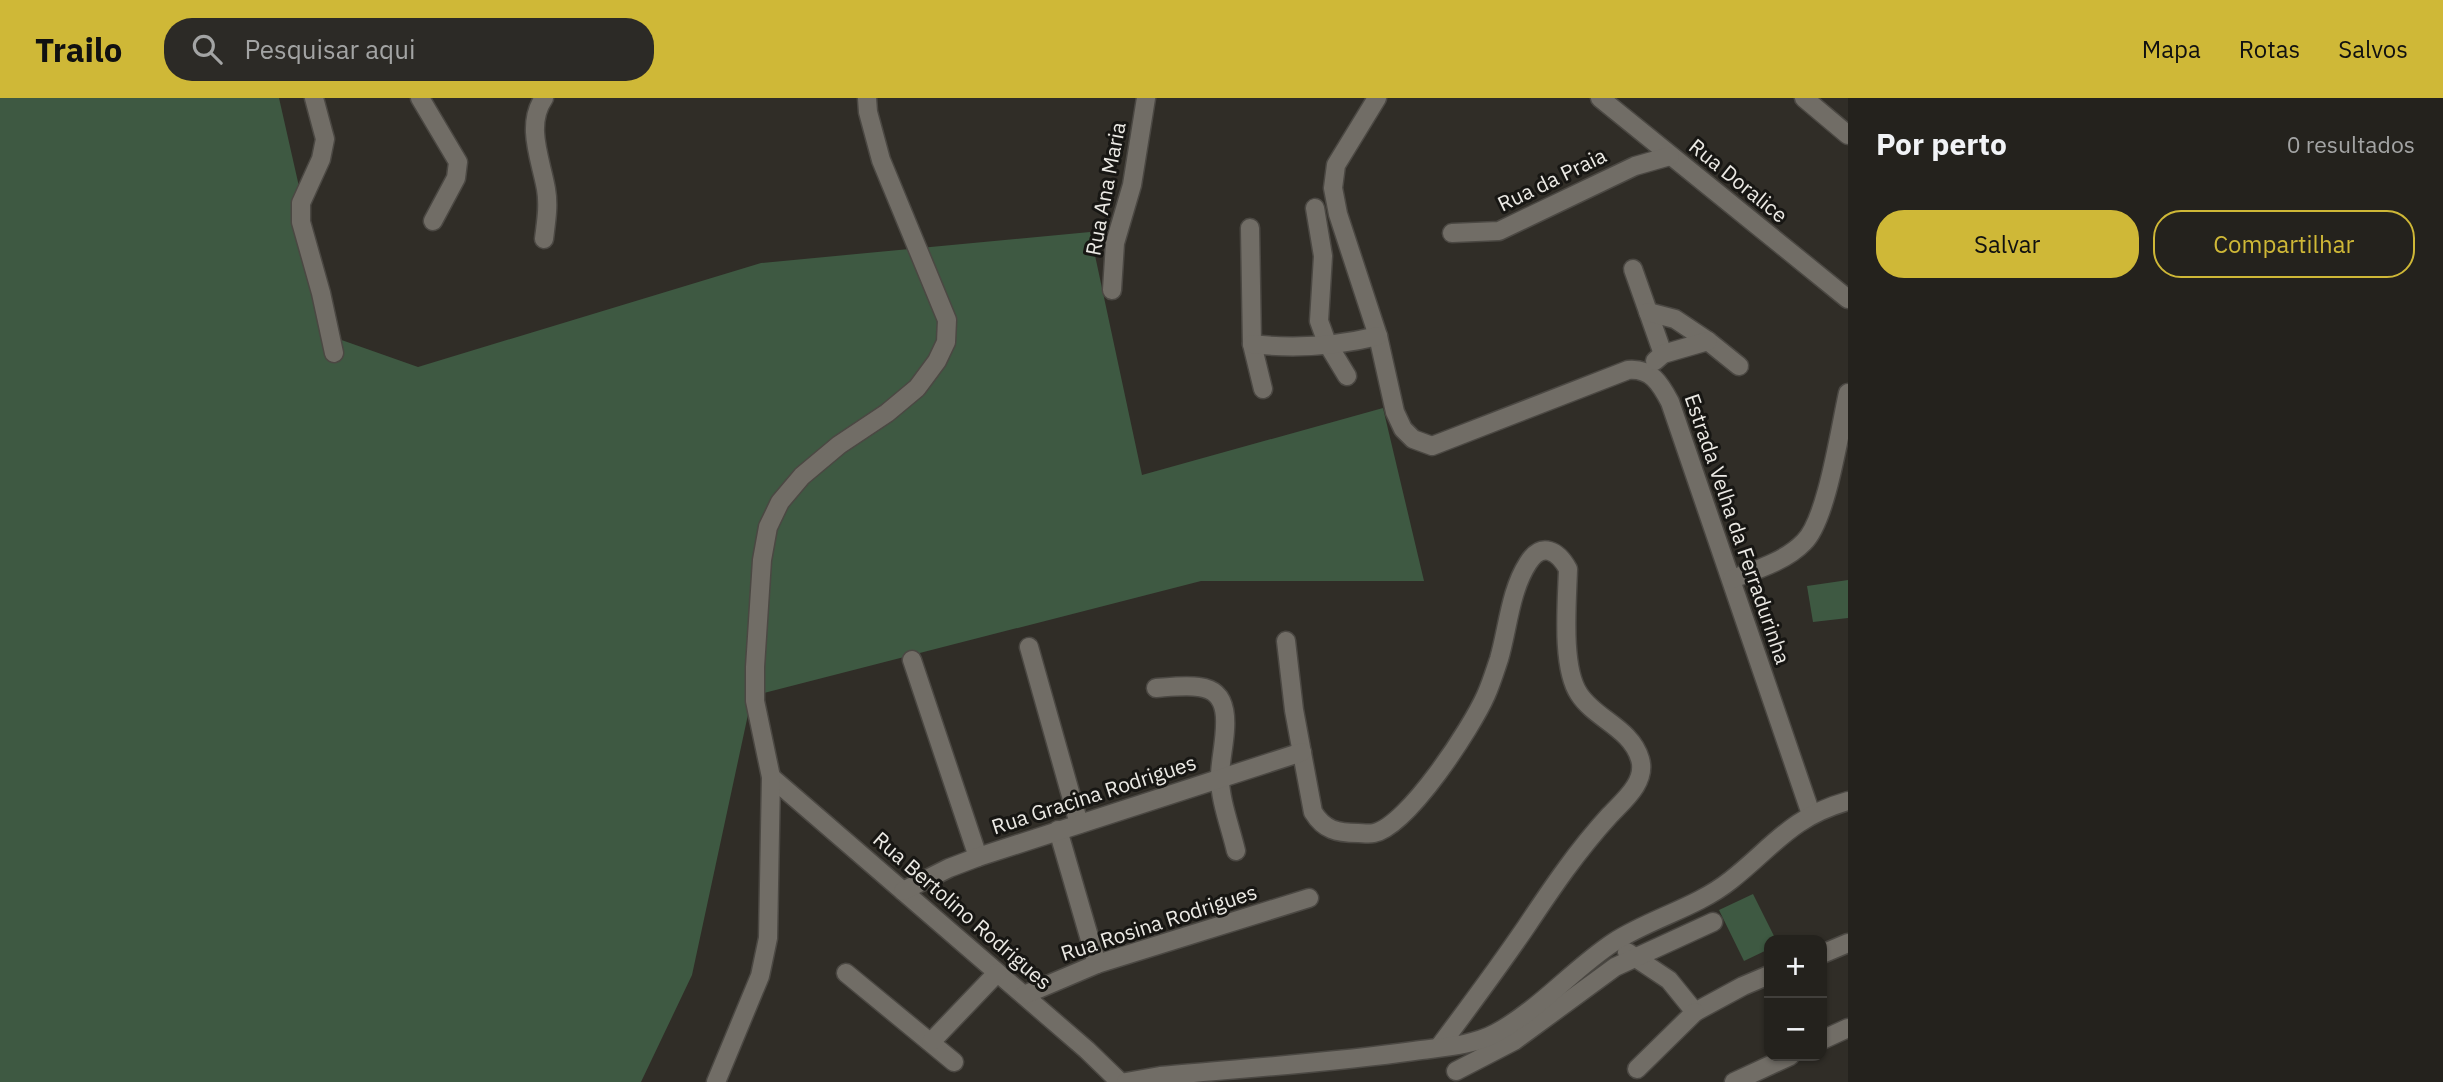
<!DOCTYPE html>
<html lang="pt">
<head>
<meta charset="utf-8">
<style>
  :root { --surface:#24221d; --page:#2c2a26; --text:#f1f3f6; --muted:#a3a4a4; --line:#413f3b; --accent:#cfb837 }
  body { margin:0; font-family:"IBM Plex Sans",sans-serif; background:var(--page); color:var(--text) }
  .controls { position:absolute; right:21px; bottom:21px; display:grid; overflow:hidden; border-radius:14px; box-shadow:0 2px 5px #0004 }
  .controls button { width:63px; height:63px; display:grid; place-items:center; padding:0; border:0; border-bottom:2px solid var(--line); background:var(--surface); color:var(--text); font:35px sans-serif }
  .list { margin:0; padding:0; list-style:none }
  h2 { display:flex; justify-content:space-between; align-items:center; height:91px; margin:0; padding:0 28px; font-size:30px }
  h2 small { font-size:23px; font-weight:400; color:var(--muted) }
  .actions { display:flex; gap:14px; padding:21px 28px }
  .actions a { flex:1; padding:16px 0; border:2px solid var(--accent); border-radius:28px; text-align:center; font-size:24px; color:var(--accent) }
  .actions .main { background:var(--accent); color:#111 }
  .icon { flex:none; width:38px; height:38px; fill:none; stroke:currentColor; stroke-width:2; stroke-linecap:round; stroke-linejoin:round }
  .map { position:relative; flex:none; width:1848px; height:984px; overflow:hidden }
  header { display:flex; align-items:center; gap:42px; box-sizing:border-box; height:98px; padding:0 35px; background:var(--accent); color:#111 }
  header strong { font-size:33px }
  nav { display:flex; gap:38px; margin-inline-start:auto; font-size:24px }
  .search { width:490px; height:63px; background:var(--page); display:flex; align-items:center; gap:18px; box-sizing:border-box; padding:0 24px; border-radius:28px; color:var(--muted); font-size:26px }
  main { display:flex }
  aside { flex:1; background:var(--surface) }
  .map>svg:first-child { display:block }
  .green { fill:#3e5942 }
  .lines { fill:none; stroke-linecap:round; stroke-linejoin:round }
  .minor-casing { stroke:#4b4843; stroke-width:21 }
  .minor { stroke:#716d66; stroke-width:18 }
  .labels { text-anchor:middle; stroke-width:6; stroke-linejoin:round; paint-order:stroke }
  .street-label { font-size:21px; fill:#eceae5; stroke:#171613 }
</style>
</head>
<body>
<header>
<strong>Trailo</strong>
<div class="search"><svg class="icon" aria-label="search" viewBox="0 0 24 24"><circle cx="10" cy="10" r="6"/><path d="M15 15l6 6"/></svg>Pesquisar aqui</div>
<nav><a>Mapa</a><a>Rotas</a><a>Salvos</a></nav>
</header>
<main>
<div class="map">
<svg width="1848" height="984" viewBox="0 0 1848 984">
  <rect width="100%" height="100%" fill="#302d27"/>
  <g class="green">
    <path d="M0,0H279L333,239L418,269L761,165L1090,134L1142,377L1383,310L1424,483H1201L752,598L692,877L641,984H0Z"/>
    <path d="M1848,482V520L1813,524L1807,488Z"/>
    <path d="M1753,796L1776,842H1769V851L1744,863L1719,812Z"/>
  </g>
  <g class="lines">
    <g class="minor-casing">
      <g id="minor">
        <path d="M314,0L325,41L321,61L301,105V124L321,195L334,255"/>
        <path d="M420,0L458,64L456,80L433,123"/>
        <path d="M544,0C525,27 541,62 546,91C549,108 546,124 544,141"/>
        <path d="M1377,0L1336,67L1333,90L1338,116L1378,238L1395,314L1403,331L1413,341L1432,348L1628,272C1651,270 1660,285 1670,304L1811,716"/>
        <path d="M1600,0L1848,201"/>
        <path d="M1804,0L1848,37"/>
        <path d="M1315,110L1323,158L1319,223L1327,245L1347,278"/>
        <path d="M1250,130L1252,246L1263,291"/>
        <path d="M1452,135L1499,133L1635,68L1670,58"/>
        <path d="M1633,171L1663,256"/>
        <path d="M1112,192L1115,145L1132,87L1146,0"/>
        <path d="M1648,214L1675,221L1708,243L1739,268"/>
        <path d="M1252,246C1294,251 1337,248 1378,238"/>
        <path d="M1655,263L1663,256L1708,243"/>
        <path d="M1732,481C1756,472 1786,463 1804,444C1827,422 1840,330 1848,295"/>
        <path d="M1286,543L1294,612L1313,714C1324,732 1337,735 1358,735C1362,735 1369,736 1374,735C1408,728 1472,629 1486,597C1491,586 1495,573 1499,561C1508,530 1510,493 1528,465C1542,443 1558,453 1568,471C1567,505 1561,569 1579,596C1595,621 1631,630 1640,661C1647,684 1623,703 1609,718C1577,753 1552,790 1526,829C1498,870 1469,909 1439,949"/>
        <path d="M1029,549L1079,726"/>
        <path d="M912,562L978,759"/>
        <path d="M1156,590C1170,589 1186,587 1199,589C1241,594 1220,650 1220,678C1219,700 1231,731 1236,753"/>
        <path d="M771,679L1087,952L1120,984"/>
        <path d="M1058,732L1097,866"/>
        <path d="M903,793L949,770L978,759L1302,654"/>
        <path d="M1627,854L1669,882L1695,914L1743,888L1769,877"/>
        <path d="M1822,856L1848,845"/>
        <path d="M846,875L954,964"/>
        <path d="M1024,897L1097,866L1309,800"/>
        <path d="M1822,942L1848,930"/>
        <path d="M931,944L997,875"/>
        <path d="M1637,971L1695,914"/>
        <path d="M1456,973L1514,943L1615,869L1713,824"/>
        <path d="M716,984L760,878L768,840L771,679L755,603V569L762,462L768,429L780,404L802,378L839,347L887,315L917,290L937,263L946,244L947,222L881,62L868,14L867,0"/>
        <path d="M1126,984L1160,978C1245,970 1330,965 1414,953C1441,949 1472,948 1496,935C1540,911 1573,871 1614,844C1651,820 1696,810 1731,782C1774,748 1791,719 1848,703"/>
        <path d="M1734,984L1790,958"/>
      </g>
    </g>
    <use href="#minor" class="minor"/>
  </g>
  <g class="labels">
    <g class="street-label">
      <text transform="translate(1552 82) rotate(-26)" y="7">Rua da Praia</text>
      <text transform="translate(1738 83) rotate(39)" y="7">Rua Doralice</text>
      <text transform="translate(1106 91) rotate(-79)" y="7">Rua Ana Maria</text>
      <text transform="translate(1737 431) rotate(71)" y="7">Estrada Velha da Ferradurinha</text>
      <text transform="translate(1094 697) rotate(-18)" y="7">Rua Gracina Rodrigues</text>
      <text transform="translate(962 813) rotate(41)" y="7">Rua Bertolino Rodrigues</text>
      <text transform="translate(1159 825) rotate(-18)" y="7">Rua Rosina Rodrigues</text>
    </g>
  </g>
</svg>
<div class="controls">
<button>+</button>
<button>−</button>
</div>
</div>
<aside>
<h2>Por perto<small>0 resultados</small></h2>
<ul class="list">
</ul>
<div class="actions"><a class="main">Salvar</a><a>Compartilhar</a></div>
</aside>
</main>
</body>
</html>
